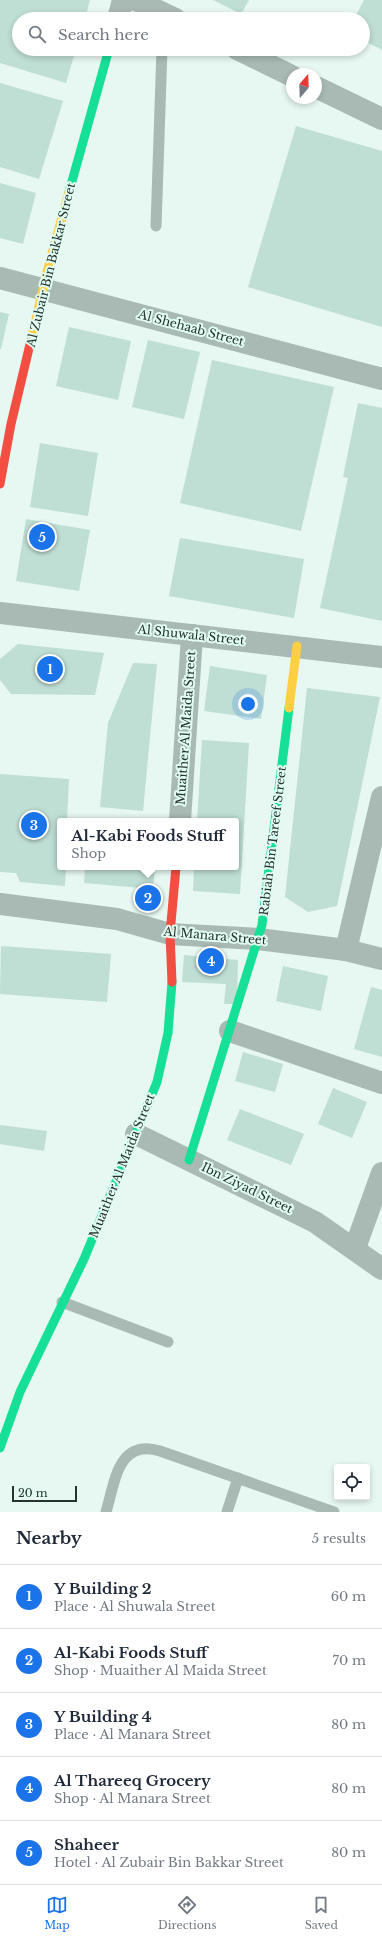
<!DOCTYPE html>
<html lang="en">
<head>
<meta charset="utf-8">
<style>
  :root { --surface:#fff; --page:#f2f2f3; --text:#1f2937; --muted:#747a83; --line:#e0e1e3; --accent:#1a73e8 }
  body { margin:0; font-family:"Libre Baskerville",serif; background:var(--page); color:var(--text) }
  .controls { position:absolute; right:12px; bottom:12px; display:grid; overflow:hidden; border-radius:4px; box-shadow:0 2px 6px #0003 }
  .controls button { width:36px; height:36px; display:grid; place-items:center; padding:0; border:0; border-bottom:1px solid var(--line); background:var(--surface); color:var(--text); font:20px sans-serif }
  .compass { position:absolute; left:286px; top:68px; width:36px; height:36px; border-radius:50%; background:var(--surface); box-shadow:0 2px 6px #0003; rotate:19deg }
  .scale { position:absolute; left:12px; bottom:10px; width:65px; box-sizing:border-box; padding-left:4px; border:2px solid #25322e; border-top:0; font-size:11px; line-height:14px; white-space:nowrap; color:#25322e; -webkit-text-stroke:3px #e1fdf3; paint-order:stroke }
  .you { position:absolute; left:248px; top:704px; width:14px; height:14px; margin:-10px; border:3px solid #fff; border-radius:50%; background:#1a73e8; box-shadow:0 0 0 6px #1a73e833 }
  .badge { display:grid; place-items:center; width:26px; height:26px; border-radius:50%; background:var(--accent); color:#fff; font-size:13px; font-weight:700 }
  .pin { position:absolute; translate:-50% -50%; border:2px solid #fff; box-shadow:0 1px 4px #0006 }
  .popup { position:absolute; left:57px; top:818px; width:182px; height:52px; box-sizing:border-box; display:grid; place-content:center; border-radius:4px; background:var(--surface); filter:drop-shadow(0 1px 3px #0005); font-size:13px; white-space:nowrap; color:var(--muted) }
  .popup b { font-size:15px; color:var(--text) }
  .popup::after { content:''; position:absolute; left:50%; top:100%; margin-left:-8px; border:8px solid transparent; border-top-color:var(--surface) }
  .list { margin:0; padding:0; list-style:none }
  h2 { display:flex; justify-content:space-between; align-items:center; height:52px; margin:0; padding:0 16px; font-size:17px }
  h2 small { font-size:13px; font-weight:400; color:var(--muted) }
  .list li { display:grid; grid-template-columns:26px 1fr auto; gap:12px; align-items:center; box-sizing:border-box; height:64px; padding:0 16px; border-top:1px solid var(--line) }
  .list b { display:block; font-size:15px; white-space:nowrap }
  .list p { margin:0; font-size:13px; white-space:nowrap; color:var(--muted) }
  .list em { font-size:13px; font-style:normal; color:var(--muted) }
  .icon { flex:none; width:22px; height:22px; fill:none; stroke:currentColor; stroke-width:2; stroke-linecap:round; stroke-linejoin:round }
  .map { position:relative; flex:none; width:382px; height:1512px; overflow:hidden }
  .search { position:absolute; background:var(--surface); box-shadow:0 2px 6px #0003; left:12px; right:12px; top:12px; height:44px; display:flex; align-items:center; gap:10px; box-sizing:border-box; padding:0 14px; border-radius:22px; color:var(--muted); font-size:15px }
  .sheet { height:372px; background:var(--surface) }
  nav { display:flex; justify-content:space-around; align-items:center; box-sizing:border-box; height:56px; border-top:1px solid var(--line); background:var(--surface); font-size:11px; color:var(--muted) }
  nav a { display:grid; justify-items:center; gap:2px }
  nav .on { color:var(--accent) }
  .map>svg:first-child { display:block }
  .building { fill:#bfded4 }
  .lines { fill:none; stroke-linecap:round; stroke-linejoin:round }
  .lane { stroke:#a9b9b3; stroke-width:11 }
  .street { stroke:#a9b9b3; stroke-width:22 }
  .fast { stroke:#16e098; stroke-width:9 }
  .slow { stroke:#ffcf43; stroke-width:9 }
  .jam { stroke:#f24e42; stroke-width:9 }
  .labels { text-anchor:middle; stroke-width:4; stroke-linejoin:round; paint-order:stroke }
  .street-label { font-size:12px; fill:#25322e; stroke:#e1fdf3 }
</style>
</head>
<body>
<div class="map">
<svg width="382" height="1512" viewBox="0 0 382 1512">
  <rect width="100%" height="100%" fill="#e7f7f1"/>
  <g class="building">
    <path d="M0,0H90L85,19H19V49H76L66,83L0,63Z"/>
    <path d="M213,0H249L241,14Z"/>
    <path d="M364,0H382V50L363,40V19H354Z"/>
    <path d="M0,83L63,101L39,179L0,167Z"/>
    <path d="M296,126L382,151V327L248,287Z"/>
    <path d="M0,183L36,193L23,244L0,238Z"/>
    <path d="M0,312L9,314L1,349H0Z"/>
    <path d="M69,327L131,341L118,400L56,386Z"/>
    <path d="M148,340L200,352L184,419L132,407Z"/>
    <path d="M212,360L334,387L301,531L180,503Z"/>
    <path d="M358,403L382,408V621L320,608L348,478L343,477Z"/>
    <path d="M40,443L98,453L88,516L30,507Z"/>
    <path d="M26,519L90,530L79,591L16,581Z"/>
    <path d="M180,538L304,559L294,618L169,596Z"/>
    <path d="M18,644L104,653L95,695L11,694L0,680V659Z"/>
    <path d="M133,663L157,664L143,811L100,807L108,723Z"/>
    <path d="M210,666L267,675L261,719L204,711Z"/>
    <path d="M307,688L380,697L337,906L308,912L285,897Z"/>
    <path d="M202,740L249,743L240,894L193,891L194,867H236V821H197Z"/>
    <path d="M0,774L69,779L67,821H60V867H66L65,886L20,882L16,873L0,872Z"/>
    <path d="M85,867H155L153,889L84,883Z"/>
    <path d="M135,891L162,893L160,905L133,903Z"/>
    <path d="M1,946L111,954L107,1002L0,994Z"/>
    <path d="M184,955L238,960L237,1004H224L226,984L182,982Z"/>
    <path d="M283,966L328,976L321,1011L276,1001Z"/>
    <path d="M371,987L382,990V1057L354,1049Z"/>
    <path d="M243,1052L283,1064L275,1092L235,1081Z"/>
    <path d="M333,1088L367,1102L352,1138L318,1124Z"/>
    <path d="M240,1109L304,1134L291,1165L227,1140Z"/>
    <path d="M0,1125L47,1131L44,1151L0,1144Z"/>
  </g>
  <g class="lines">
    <g class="lane">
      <path d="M156,226L162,49"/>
      <path d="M62,1302L168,1342"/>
      <path d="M106,1512C115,1482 118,1438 160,1451L334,1512"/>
      <path d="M227,1512L238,1478"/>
    </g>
    <g class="street">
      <path d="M136,0L175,19"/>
      <path d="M118,19L123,0"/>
      <path d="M237,49L292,76"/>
      <path d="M316,87L382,119"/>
      <path d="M0,278L382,379"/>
      <path d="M0,613L382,657"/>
      <path d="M180,821L192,635"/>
      <path d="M0,904L117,919L170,934L258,939L346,950L382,959"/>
      <path d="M346,950L382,797"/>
      <path d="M230,1031L382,1083"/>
      <path d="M136,1134L315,1222L382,1269"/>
      <path d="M355,1248L382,1173"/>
    </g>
    <g class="fast">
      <path d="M69,192L109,49"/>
      <path d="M189,1160L262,925L289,708"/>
      <path d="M0,1448L20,1392L84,1259L157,1082L168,1033L172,982"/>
    </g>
    <g class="slow">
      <path d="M31,340L47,272L69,192"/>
      <path d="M289,708L297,646"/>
    </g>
    <g class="jam">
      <path d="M0,484L11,424L31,340"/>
      <path d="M172,982L170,934L176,867"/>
    </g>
  </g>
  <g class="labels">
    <g class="street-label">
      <text transform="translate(51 265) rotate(-76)" y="4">Al Zubair Bin Bakkar Street</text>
      <text transform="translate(191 328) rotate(15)" y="4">Al Shehaab Street</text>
      <text transform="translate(191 635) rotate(6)" y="4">Al Shuwala Street</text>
      <text transform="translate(186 728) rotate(-86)" y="4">Muaither Al Maida Street</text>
      <text transform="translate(273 841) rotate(-83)" y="4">Rabiah Bin Tareef Street</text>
      <text transform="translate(215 936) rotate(5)" y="4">Al Manara Street</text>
      <text transform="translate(122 1166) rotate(-68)" y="4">Muaither Al Maida Street</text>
      <text transform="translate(247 1188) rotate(26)" y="4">Ibn Ziyad Street</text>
    </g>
  </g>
</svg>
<div class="controls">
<button><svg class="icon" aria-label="locate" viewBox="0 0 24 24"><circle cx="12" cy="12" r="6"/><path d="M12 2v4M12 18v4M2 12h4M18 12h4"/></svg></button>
</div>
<svg class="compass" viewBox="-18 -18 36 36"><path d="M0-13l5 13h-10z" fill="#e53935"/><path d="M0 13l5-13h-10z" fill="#747a83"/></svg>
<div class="scale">20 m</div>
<div class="you"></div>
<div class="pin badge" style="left:50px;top:669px">1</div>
<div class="pin badge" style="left:148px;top:898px">2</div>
<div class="popup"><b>Al-Kabi Foods Stuff</b>Shop</div>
<div class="pin badge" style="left:34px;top:825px">3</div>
<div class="pin badge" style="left:211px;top:961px">4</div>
<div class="pin badge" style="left:42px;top:537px">5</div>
<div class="search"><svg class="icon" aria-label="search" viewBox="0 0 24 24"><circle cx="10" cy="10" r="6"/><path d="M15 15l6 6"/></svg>Search here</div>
</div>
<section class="sheet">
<h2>Nearby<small>5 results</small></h2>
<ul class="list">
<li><span class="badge">1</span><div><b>Y Building 2</b><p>Place · Al Shuwala Street</p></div><em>60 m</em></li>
<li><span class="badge">2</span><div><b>Al-Kabi Foods Stuff</b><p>Shop · Muaither Al Maida Street</p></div><em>70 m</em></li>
<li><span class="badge">3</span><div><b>Y Building 4</b><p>Place · Al Manara Street</p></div><em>80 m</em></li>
<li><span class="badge">4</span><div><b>Al Thareeq Grocery</b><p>Shop · Al Manara Street</p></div><em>80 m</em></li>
<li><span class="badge">5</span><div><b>Shaheer</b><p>Hotel · Al Zubair Bin Bakkar Street</p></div><em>80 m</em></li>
</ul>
</section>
<nav>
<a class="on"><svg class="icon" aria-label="map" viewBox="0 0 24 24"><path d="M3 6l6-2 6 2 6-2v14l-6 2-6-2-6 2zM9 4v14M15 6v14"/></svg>Map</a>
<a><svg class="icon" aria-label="directions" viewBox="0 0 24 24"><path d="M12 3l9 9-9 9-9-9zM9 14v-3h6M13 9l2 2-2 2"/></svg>Directions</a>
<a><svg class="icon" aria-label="saved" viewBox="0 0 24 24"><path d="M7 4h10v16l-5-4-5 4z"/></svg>Saved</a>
</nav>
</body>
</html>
